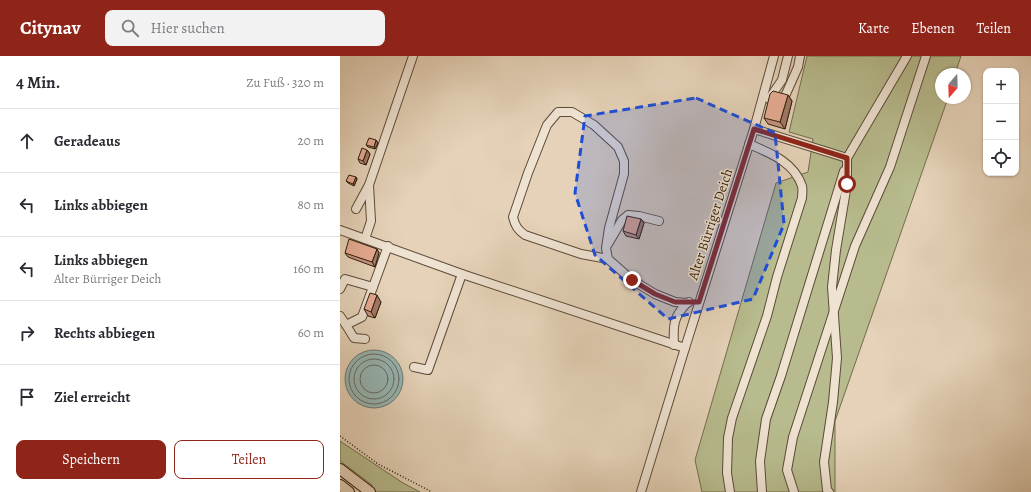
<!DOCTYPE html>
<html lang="de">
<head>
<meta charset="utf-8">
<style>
  :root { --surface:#fff; --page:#f2f2f3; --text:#2b2b33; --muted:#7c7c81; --line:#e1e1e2; --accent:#8f2418 }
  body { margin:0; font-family:Alegreya,serif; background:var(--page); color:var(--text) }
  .controls { position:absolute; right:12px; top:12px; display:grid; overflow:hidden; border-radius:8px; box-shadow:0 1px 3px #0004 }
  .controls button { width:36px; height:36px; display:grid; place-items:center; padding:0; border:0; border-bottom:1px solid var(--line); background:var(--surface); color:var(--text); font:20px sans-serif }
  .compass { position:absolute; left:595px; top:12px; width:36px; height:36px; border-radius:50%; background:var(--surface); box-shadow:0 1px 3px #0004; rotate:199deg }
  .stop { position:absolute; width:12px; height:12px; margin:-9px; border:3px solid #8f2418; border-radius:50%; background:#fff }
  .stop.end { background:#8f2418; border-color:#fff; box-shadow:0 1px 4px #0008 }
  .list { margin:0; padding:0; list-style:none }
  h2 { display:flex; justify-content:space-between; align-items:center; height:52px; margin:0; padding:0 16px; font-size:17px }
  h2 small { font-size:13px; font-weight:400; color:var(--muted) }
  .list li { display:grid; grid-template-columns:26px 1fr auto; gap:12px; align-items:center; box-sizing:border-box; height:64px; padding:0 16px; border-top:1px solid var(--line) }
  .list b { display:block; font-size:15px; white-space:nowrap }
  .list p { margin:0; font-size:13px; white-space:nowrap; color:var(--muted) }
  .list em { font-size:13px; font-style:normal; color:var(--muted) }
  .actions { display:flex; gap:8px; padding:12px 16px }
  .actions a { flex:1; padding:9px 0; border:1px solid var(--accent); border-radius:8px; text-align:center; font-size:14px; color:var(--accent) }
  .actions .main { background:var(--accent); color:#fff }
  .icon { flex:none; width:22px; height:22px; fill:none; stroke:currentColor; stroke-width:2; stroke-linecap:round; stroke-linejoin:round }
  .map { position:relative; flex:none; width:691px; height:436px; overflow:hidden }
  header { display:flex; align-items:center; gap:24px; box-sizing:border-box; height:56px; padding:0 20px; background:var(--accent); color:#fff }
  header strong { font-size:19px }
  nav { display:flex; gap:22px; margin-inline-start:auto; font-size:14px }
  .search { width:280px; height:36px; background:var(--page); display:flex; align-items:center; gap:10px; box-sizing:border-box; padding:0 14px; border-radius:8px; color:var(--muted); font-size:15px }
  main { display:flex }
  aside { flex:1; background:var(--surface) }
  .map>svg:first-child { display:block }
  .green { fill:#b7bb8d; stroke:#746c4d }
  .water { fill:#97b6b5; stroke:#6e7972 }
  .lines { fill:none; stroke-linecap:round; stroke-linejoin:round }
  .shore { stroke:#646a61; stroke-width:1 }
  .minor-casing { stroke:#5d4a38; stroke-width:10 }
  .major-casing { stroke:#301d0d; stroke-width:12 }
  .path { stroke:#301d0d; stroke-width:1.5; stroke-dasharray:1 2; stroke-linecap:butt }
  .minor { stroke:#eee2d1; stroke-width:8 }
  .major { stroke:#e5d2b8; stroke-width:10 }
  .wall { fill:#c5937e; stroke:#301d0d }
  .shaded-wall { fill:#a07866; stroke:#301d0d }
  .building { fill:#e5ab92; stroke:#301d0d }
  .route { stroke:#8f2418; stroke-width:5 }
  .marked { fill:#1d4ed8; fill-opacity:0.2; stroke:#1d4ed8; stroke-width:3; stroke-dasharray:8 5; stroke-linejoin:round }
  .labels { text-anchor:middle; stroke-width:3; stroke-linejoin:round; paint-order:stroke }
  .street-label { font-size:14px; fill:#301d0d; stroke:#eee2d1 }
</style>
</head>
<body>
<header>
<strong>Citynav</strong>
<div class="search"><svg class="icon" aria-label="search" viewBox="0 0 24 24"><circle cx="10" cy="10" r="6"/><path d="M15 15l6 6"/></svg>Hier suchen</div>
<nav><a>Karte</a><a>Ebenen</a><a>Teilen</a></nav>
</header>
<main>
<aside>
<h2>4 Min.<small>Zu Fuß · 320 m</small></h2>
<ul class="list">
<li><svg class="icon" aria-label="ahead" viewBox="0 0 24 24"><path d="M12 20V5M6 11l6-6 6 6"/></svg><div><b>Geradeaus</b></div><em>20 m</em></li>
<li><svg class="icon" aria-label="left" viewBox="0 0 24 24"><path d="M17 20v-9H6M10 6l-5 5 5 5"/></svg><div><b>Links abbiegen</b></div><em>80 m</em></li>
<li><svg class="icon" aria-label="left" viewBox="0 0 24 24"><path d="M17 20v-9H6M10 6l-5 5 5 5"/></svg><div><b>Links abbiegen</b><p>Alter Bürriger Deich</p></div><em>160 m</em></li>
<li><svg class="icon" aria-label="right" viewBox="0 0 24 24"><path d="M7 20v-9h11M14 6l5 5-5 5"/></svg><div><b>Rechts abbiegen</b></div><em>60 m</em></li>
<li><svg class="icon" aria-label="arrive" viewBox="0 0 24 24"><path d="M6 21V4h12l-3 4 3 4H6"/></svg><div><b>Ziel erreicht</b></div></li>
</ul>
<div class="actions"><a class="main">Speichern</a><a>Teilen</a></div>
</aside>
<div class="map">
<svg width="691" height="436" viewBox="0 0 691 436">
  <rect width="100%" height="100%" fill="#e5d2b8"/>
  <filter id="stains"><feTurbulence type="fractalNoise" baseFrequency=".005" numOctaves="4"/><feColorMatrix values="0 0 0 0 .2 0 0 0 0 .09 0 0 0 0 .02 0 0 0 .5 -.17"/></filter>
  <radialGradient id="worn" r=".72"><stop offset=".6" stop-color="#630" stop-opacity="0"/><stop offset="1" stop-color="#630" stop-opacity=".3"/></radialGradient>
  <g class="green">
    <path d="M467,0H621L615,18H601V42H608L495,365V436H362L355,404L436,127L468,116L473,83L449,76Z"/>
    <path d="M0,385L63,427L80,436H31L32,429L0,405Z"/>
  </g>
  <circle class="water" cx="34" cy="323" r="29"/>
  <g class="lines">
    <g class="shore">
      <circle cx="34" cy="323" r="25"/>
      <circle cx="34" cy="323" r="20"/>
      <circle cx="34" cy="323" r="14"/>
    </g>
    <g class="minor-casing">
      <g id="minor">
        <path d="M73,0L29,129L31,165L25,183L122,218L345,292"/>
        <path d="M446,38L458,11L460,0"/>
        <path d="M429,43L442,24L448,0"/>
        <path d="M414,73L507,102V128L496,194L492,231L497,302L493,346L484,406L487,434L489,436"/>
        <path d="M507,102L567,0"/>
        <path d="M16,153L29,129"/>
        <path d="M0,174L25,183"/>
        <path d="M268,188L282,164L288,159L299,160L319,165"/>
        <path d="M268,203L266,192L269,172L284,118V105L278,91L254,69L232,56H218L207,69L188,117L173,161C175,170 178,174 185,179L241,198L268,203L292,224L315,238L335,246L347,247"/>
        <path d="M0,233L5,223L33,231"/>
        <path d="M0,260L6,269L22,261L48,190"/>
        <path d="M6,269L14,282L25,283"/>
        <path d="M334,289C333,270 333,261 347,247L349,246"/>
        <path d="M74,311L88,314L122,218"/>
        <path d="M301,436L345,292L414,73L434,0"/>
        <path d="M390,436L387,417L388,382L392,362L427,260L437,221L462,142C462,139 463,134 462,130C454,106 430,97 409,88"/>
        <path d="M422,436L420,405L426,363L441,320L504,115"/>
        <path d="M454,436L447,414L453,381L515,190L550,111L586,0"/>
      </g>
    </g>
    <g class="major-casing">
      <g id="major">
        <path d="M0,413L30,436"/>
        <path d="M0,429L9,436"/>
      </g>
    </g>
    <path class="path" d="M0,380L38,408L92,436"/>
    <use href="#minor" class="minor"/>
    <use href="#major" class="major"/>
  </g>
  <g class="wall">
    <path d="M448,39L452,45L445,73L428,68L424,62Z"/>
    <path d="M36,84L38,87L35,93L28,91L26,89Z"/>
    <path d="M27,94L30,98L26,109L20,107L18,103Z"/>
    <path d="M16,121L17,123L14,130L8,127L6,125Z"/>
    <path d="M301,163L304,167L299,183L286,180L283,175Z"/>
    <path d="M37,193L39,197L35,211L8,201L5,197Z"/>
    <path d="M41,246L35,262L28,260L24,253Z"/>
  </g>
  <g class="shaded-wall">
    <path d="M448,39L452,45L445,73L440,66Z"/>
    <path d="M36,84L38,87L35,93L34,91Z"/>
    <path d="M27,94L30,98L26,109L23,105Z"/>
    <path d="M16,121L17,123L14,130L13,128Z"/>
    <path d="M301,163L304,167L299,183L296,179Z"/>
    <path d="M37,193L39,197L35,211L32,206Z"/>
    <path d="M37,239L41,246L35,262L31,256Z"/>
  </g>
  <g class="building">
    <path d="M433,35L448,39L440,66L424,62L430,38Z"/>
    <path d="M29,82L36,84L34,91L26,89Z"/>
    <path d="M22,92L27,94L23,105L18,103Z"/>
    <path d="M9,119L16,121L13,128L6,125Z"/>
    <path d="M287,160L301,163L296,179L283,175Z"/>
    <path d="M9,183L37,193L32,206L5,197Z"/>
    <path d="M30,237L37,239L31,256L24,253Z"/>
  </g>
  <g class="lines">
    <path class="route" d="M292,224L315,238L335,246H359L414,73L507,102V128"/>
  </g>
  <path class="marked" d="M356,42L435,77L444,168L413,243L328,263L255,199L235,137L245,60Z"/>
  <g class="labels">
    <g class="street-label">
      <text transform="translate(370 168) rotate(-72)" y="5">Alter Bürriger Deich</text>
    </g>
  </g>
  <rect width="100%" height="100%" filter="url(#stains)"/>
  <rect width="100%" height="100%" fill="url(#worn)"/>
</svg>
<div class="controls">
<button>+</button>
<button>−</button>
<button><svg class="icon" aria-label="locate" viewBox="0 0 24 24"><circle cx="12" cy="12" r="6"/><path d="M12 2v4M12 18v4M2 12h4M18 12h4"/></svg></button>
</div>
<svg class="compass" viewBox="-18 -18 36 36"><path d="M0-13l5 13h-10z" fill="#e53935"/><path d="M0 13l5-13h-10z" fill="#7c7c81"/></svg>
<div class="stop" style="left:507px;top:128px"></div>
<div class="stop end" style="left:292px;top:224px"></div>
</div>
</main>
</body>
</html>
